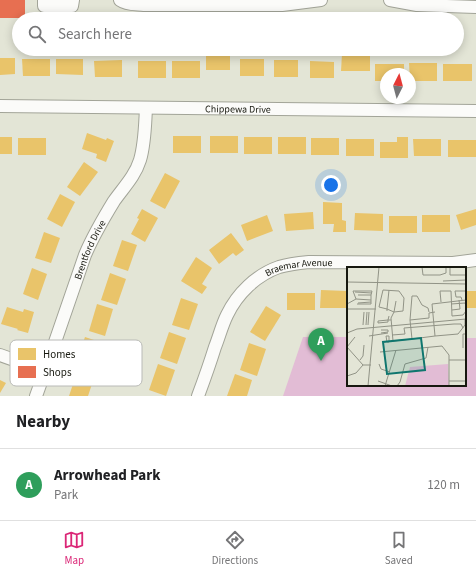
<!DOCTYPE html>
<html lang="en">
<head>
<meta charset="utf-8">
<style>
  :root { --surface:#fff; --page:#f2f2f2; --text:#202124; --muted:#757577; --line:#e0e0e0; --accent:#db2777 }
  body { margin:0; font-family:"Source Sans 3",sans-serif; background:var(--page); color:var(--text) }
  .compass { position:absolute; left:380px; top:68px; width:36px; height:36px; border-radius:50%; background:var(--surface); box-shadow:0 2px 10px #0003; rotate:6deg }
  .you { position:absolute; left:331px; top:185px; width:14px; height:14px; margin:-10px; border:3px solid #fff; border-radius:50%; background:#1a73e8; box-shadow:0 0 0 6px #1a73e833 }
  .badge { display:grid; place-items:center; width:26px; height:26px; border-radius:50%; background:var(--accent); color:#fff; font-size:13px; font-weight:700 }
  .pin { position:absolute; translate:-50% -33px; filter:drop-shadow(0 1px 2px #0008) }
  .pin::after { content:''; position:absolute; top:21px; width:14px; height:12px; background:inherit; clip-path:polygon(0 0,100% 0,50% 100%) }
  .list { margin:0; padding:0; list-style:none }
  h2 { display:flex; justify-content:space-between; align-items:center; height:52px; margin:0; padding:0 16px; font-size:17px }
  h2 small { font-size:13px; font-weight:400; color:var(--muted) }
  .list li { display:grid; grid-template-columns:26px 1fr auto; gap:12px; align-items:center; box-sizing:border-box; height:72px; padding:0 16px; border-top:1px solid var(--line) }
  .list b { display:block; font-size:15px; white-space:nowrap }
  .list p { margin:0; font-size:13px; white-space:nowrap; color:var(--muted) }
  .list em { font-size:13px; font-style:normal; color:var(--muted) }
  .icon { flex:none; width:22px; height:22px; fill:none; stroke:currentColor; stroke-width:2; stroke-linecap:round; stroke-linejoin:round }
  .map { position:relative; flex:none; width:476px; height:396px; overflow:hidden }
  .search { position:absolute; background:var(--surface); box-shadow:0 2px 10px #0003; left:12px; right:12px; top:12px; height:44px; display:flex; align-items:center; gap:10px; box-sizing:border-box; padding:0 14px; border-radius:22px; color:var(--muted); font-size:15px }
  .sheet { height:124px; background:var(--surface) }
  nav { display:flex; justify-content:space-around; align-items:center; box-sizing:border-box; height:56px; border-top:1px solid var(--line); background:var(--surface); font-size:11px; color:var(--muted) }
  nav a { display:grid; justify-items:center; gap:2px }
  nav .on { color:var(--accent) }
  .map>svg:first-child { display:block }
  .green { fill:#e2bcd5 }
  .homes { fill:#e9c46a }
  .shops { fill:#e76f51 }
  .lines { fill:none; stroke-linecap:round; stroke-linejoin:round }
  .minor-casing { stroke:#a2a498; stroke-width:14 }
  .minor { stroke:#fbfbf9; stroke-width:12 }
  .labels { text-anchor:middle; stroke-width:4; stroke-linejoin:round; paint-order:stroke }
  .street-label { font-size:10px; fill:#17180f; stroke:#fff }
  .inset-road { fill:none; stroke:#919386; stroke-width:1 }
  .view { fill:#0f766e; fill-opacity:0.15; stroke:#0f766e; stroke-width:2 }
  .inset-edge { fill:none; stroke:#17180f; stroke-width:2 }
  .key { fill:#fff; stroke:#b9bab7; stroke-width:1 }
  .key-label { font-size:11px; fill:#17180f }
</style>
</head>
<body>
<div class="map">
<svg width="476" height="396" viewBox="0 0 476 396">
  <rect width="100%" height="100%" fill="#e3e5d6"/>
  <path class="green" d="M303,337H348V385H465V338H476V396H283Z"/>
  <g class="homes">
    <rect x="206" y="53" width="24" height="17"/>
    <path d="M342,54H370V71H341Z"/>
    <path d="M0,58H15V74L0,75Z"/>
    <path d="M22,59H50V76H23Z"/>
    <path d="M56,59H83V75L56,74Z"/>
    <rect x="240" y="59" width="24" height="17"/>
    <path d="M122,60V77H95L94,61Z"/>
    <rect x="274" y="60" width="24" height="17"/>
    <rect x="138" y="61" width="28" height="17"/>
    <rect x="172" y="61" width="28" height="17"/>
    <path d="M310,61L334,62V78H310Z"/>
    <path d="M409,63H437V81H410Z"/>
    <path d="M375,64H404V74H386V81H375Z"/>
    <rect x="443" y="64" width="29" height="17"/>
    <path d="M87,133L106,140L107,138L114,141L106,162L96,158L97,154L82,149Z"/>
    <rect x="173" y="136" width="28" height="17"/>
    <rect x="210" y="136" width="28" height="17"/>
    <rect x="0" y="137" width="12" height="17"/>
    <rect x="244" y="137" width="28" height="17"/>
    <rect x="278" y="137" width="28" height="17"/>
    <path d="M397,137H408V158H380V142H397Z"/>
    <rect x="18" y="138" width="28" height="17"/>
    <rect x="311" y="138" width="28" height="17"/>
    <rect x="346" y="139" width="28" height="17"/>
    <path d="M413,139H441V156H414Z"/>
    <rect x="448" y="140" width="28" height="17"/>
    <path d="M84,162L98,172L80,196L67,187Z"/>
    <path d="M165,173L180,181L165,209L150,201Z"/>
    <path d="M60,194L75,202L62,227L47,219Z"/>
    <path d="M323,202L342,203V220L346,221V232H333L334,224H323Z"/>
    <path d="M142,209L158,218L145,242L131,234L139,219L137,218Z"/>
    <path d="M476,209V225L461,230L456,215Z"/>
    <path d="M313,212L314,229L286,231L284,214Z"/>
    <path d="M355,213L383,214V231L354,230Z"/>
    <path d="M267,215L273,231L247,241L241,225Z"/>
    <rect x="422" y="215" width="28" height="17"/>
    <rect x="389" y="216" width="28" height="17"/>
    <path d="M44,232L60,238L51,263L35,258Z"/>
    <path d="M231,233L244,250L236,256L233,253L219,264L209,250Z"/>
    <path d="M122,240L137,245L128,271L113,266Z"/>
    <path d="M196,257L212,268L202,284L207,287L202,294L181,281Z"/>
    <path d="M32,268L47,274L38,300L23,294Z"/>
    <path d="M110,273L126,279L117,305L101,300Z"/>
    <path d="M321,290L348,291V308H320Z"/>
    <rect x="465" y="291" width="11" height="17"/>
    <rect x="287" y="293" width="28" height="17"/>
    <path d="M181,298L198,304L189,330L172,325Z"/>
    <path d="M97,304L113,309L105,336L89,331Z"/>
    <path d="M266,306L281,315L265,341L250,332Z"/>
    <path d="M7,307L23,312L24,309L34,312L28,333L17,330L18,329L1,324Z"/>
    <path d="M169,332L186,338L177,364L160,358Z"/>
    <path d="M85,337L103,343L94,369L76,363Z"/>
    <path d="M249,343L266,349L257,376L240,370Z"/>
    <path d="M158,364L175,370L166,396L149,390Z"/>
    <path d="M78,369L95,375L88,396H69Z"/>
    <path d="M235,374L252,380L247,396H227Z"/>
    <path d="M0,380L6,383L0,393Z"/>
  </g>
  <rect class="shops" x="0" y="0" width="25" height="18"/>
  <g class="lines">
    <g class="minor-casing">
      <g id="minor">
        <path d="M44,0V6H72L73,0"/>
        <path d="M120,0C127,5 136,4 144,5H282L321,0"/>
        <path d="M390,0L417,5L476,7"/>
        <path id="s1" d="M0,106L476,111"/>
        <path d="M0,355L45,371"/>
        <path id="s2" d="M36,396L45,371L85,255C93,236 103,219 114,201C124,187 135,176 140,160C145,143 145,125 146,108"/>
        <path id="s3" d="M198,396C204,380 210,363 215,347C219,337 222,325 227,315C237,294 256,275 279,267C289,264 299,263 309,262L453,263L476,260"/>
      </g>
    </g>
    <use href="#minor" class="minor"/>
  </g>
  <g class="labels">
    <g class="street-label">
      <text dy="4" stroke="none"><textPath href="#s1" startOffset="238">Chippewa Drive</textPath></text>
      <text dy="4" stroke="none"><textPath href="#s2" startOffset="156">Brentford Drive</textPath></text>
      <text dy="4" stroke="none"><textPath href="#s3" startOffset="178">Braemar Avenue</textPath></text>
    </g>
  </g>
  <g transform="translate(347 267)">
    <rect width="119" height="119" fill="#e3e5d6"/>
    <path d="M101,97L102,119H58L63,100Z" fill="#e2bcd5"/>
    <path class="inset-road" d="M75,0L76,8H93L99,6V0M103,0V8H119M96,14L119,13M0,15L119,17M42,23L40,42L47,45L49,34M8,25L25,26M11,28H24V33M9,32L24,33V37H10M115,33L114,30H109L108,24H119M94,35L93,24H104L105,49L116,48L119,44M11,36L24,35M0,37L9,32L6,24H25L24,28M104,37L118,36L119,39M0,42H29M105,43L113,42L112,33M40,44V42L32,40L36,23L52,24L57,31L56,44L47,45L44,51L46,74L65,72M42,49L41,53V55L31,56V54L41,53H44M118,52V58L111,67L88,69L85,37L119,33M63,53L65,29H70L75,38L81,41L82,45M16,58L17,45M19,58L20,45M21,58L22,45M34,63H41V65L34,66M0,66L10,62L119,52M119,67V81M45,68L58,67L57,61L107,57H114L116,61M22,69L41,66M39,69H42V75H40ZM88,69L65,72L63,53L82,51V46L88,45M0,80L16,98M0,80L8,70M116,81V67H119M33,85L95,79L102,88V119M13,93L16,89L17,78M102,93H119M32,97L34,102L43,105M0,109L9,106L16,98H24M31,114L45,119M102,114H119M21,119L32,0M38,119L49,83M50,119L53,115L58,97L79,91L81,80"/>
    <path class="view" d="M74,71L78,103L40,107L36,75Z"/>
    <rect width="119" height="119" class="inset-edge"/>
  </g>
  <rect x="10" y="340" width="132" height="46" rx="6" class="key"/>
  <rect x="18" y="348" width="18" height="12" fill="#e9c46a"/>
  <rect x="18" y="366" width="18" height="12" fill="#e76f51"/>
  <g class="key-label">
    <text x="43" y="358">Homes</text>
    <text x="43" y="376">Shops</text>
  </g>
</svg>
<svg class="compass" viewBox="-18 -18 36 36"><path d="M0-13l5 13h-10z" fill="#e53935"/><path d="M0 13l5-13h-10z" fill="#757577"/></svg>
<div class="you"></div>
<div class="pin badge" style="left:321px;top:361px;background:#2e9e5b">A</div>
<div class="search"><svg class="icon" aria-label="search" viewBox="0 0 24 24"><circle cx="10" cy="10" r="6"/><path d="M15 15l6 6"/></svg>Search here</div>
</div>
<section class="sheet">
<h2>Nearby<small></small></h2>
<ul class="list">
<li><span class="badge" style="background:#2e9e5b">A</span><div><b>Arrowhead Park</b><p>Park</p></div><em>120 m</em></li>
</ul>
</section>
<nav>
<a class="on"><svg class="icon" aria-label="map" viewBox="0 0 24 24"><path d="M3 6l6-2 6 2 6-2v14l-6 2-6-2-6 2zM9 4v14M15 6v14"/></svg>Map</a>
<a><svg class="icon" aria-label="directions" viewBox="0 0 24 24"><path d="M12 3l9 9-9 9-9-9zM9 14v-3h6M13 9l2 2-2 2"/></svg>Directions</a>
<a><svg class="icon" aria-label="saved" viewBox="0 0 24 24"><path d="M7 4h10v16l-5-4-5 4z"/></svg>Saved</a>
</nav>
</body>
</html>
